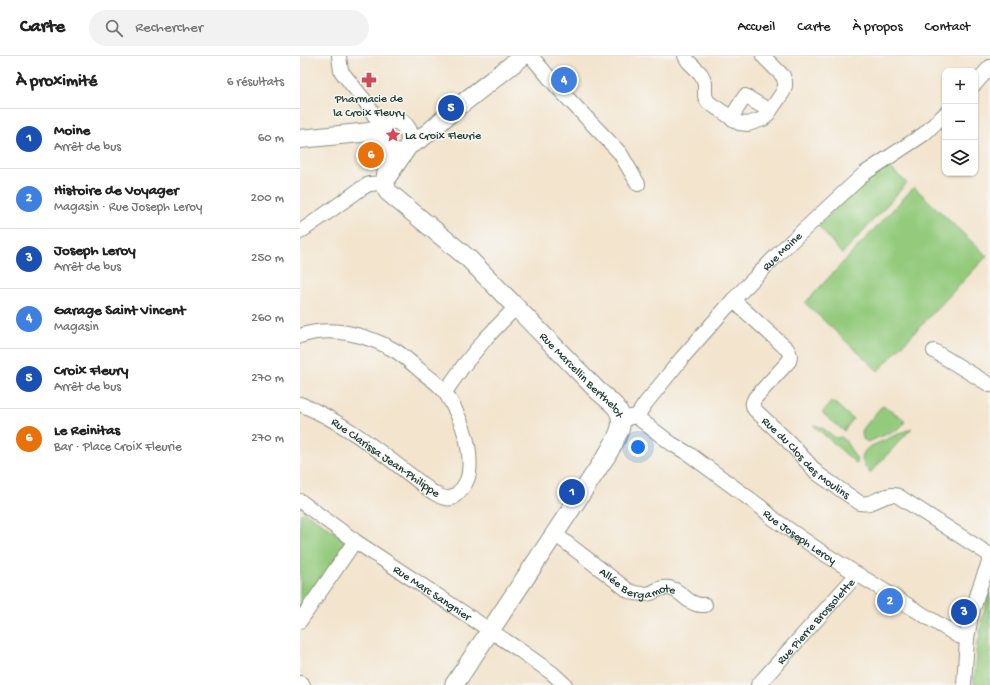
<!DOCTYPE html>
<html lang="fr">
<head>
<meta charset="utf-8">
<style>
  :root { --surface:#fff; --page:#f2f2f2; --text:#222; --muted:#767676; --line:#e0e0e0; --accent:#b45309 }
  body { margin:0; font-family:"Gochi Hand",sans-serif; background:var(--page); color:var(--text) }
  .controls { position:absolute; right:12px; top:12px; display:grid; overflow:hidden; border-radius:8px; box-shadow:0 1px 3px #0004 }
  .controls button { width:36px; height:36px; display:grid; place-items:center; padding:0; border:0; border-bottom:1px solid var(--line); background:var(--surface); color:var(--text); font:20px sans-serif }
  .you { position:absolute; left:338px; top:391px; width:14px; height:14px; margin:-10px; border:3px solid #fff; border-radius:50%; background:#1a73e8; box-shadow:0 0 0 6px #1a73e833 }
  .badge { display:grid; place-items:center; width:26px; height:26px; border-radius:50%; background:var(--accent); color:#fff; font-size:13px; font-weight:700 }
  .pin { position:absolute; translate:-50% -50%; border:2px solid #fff; box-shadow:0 1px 4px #0006 }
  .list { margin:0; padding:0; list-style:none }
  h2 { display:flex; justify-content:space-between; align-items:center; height:52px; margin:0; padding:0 16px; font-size:17px }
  h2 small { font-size:13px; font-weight:400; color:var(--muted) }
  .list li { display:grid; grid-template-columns:26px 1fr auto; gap:12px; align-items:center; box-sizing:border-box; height:60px; padding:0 16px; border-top:1px solid var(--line) }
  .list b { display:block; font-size:15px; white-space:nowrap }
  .list p { margin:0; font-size:13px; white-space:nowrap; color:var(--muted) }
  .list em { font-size:13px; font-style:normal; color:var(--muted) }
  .icon { flex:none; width:22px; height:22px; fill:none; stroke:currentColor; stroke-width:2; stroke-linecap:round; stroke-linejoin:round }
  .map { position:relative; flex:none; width:690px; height:629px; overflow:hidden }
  header { display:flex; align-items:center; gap:24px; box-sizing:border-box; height:56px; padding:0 20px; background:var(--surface); border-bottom:1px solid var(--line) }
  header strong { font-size:19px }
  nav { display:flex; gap:22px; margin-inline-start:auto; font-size:14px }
  .search { width:280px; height:36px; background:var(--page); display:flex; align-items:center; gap:10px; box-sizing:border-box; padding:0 14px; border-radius:22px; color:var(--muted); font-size:15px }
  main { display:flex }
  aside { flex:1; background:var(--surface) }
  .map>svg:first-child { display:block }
  .green { fill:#93ca7c; stroke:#598458 }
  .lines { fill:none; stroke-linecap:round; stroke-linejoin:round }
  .minor-casing { stroke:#899080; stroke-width:16 }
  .major-casing { stroke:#899080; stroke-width:20 }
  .minor { stroke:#fff; stroke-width:14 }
  .major { stroke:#fff; stroke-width:18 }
  .labels { text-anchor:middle; stroke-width:3; stroke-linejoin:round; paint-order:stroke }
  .poi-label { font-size:12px; fill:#1f3d34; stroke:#f6f6f2 }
  .street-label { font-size:12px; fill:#1f3d34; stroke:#f6f6f2 }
</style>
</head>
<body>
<header>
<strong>Carte</strong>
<div class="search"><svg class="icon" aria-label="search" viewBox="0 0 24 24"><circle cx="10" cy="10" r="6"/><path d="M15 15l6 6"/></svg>Rechercher</div>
<nav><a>Accueil</a><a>Carte</a><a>À propos</a><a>Contact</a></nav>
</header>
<main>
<aside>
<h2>À proximité<small>6 résultats</small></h2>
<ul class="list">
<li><span class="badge" style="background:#1a4fb4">1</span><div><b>Moine</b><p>Arrêt de bus</p></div><em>60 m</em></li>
<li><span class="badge" style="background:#3f7fe0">2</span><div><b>Histoire de Voyager</b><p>Magasin · Rue Joseph Leroy</p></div><em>200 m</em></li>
<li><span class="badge" style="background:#1a4fb4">3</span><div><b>Joseph Leroy</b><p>Arrêt de bus</p></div><em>250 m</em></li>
<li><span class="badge" style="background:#3f7fe0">4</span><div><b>Garage Saint Vincent</b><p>Magasin</p></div><em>260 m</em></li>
<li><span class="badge" style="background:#1a4fb4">5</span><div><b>Croix Fleury</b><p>Arrêt de bus</p></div><em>270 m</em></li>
<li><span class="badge" style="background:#e8710a">6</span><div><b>Le Reinitas</b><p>Bar · Place Croix Fleurie</p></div><em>270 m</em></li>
</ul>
</aside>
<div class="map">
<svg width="690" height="629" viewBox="0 0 690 629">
  <rect width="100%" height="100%" fill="#f6f6f2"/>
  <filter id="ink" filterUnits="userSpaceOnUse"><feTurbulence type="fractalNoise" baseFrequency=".025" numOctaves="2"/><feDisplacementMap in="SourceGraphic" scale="8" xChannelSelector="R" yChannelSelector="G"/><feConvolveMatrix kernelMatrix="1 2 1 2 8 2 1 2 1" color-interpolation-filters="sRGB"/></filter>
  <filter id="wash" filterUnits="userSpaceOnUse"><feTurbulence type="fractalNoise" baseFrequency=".012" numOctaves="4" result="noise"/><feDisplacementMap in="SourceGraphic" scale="16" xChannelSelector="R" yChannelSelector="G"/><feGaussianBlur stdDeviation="0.9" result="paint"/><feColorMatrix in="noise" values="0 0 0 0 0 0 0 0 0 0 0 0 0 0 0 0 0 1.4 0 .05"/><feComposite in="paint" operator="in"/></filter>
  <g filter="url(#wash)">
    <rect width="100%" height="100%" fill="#f3e4cd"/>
    <g class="green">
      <path d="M588,110L607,127L542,198L518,169L570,121Z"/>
      <path d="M614,131L687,200L578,315L505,247Z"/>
      <path d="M532,345L553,363L544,375L522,357Z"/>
      <path d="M583,350L589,353L605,364L604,367L599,373L568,386L563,383L562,377L563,373L580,352Z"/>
      <path d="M513,369L521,371L536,382L541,381L545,384L557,404V408Z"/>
      <path d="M612,372L570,417C563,407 557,401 569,391Z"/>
      <path d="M3,457H6L44,482L46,488L0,557V458Z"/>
      <path d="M690,533V629H674L677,599L676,598L677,585H679L682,563Z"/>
    </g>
  </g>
  <g filter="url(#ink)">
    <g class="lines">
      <g class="minor-casing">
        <g id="minor">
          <path d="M39,0L41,15L65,45L82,71"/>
          <path d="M231,0L258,32L320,97L338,128"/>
          <path d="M385,0L388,5L401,18L403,22L405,27V40L408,46L439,67L448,68L463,63L468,58L483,36L485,30V26L483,20L463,0"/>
          <path d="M675,28L690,11"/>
          <path d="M431,62L445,40L470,55"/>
          <path d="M0,176L62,132L69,128L85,127"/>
          <path id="s1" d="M433,244L487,293C490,297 491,300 489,305L455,342C452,347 452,349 455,354L488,385L518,418L560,447C572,450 580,440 592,439C593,439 597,439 598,440L690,499"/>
          <path d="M0,280C32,269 68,279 96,295C105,301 114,309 122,316C130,322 139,328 145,336C147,339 149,343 151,346C160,363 167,378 169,397C171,418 169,429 152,442C144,444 138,439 131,435C89,403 49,368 0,348"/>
          <path d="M634,295L690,329"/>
          <path d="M145,336L164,309L186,282L216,251"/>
          <path id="s2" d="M337,360L342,365L372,388L389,398L462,452L474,463L523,497L658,580L667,582"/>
          <path id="s3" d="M320,363L337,360L345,348L382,302L433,244L483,193L565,117L624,78L645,58"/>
          <path id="s4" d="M0,445L55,485L218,593L252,617L265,629"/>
          <path id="s5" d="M255,478L329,535C336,538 343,539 351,537C357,534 362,531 369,532C381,534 385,545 396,548C398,549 402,549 405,549"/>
          <path d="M0,565L55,485"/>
          <path d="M0,627L3,629"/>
          <path id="s6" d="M458,629L552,524L555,518"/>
          <path d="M664,629L667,582L671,560L680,530L690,504"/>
        </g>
      </g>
      <g class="major-casing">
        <g id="major">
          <path d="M0,83L80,75"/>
          <path d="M109,89C124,83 135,70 148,59C172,39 198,20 223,0"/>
          <path id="s7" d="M86,90C87,95 88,99 88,104C88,115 82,126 88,136L169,203L298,335C304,340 310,345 315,350C329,366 315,385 307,399L154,629"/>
          <path d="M87,121L109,89C112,79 106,66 95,64C84,63 77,74 81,83C84,89 88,94 95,96"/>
        </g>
      </g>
      <use href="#minor" class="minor"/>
      <use href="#major" class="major"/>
    </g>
  </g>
  <defs>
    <g id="pharmacy-bare" transform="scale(1.2)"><path d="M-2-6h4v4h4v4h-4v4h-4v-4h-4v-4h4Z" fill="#d1495b" stroke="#f6f6f2" stroke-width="2.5" paint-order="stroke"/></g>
    <g id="sight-bare" transform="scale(1.2)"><path d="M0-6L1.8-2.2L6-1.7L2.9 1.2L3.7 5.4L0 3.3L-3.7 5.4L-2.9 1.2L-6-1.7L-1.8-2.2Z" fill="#d1495b" stroke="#f6f6f2" stroke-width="2.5" paint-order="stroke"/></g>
  </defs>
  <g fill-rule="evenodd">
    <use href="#pharmacy-bare" x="69" y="24"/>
    <use href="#sight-bare" x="93" y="79"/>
  </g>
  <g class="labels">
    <g class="poi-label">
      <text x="69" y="46">Pharmacie de<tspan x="69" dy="14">la Croix Fleury</tspan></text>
      <text x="105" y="83" text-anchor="start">La Croix Fleurie</text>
    </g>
    <g class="street-label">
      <text dy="4" stroke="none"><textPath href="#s3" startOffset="237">Rue Moine</textPath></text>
      <text dy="4" stroke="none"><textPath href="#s7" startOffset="314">Rue Marcellin Berthelot</textPath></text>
      <text transform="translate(86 401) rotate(35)" y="4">Rue Clarissa Jean-Philippe</text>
      <text dy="4" stroke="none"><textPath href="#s1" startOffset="219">Rue du Clos des Moulins</textPath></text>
      <text dy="4" stroke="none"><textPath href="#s2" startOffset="203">Rue Joseph Leroy</textPath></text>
      <text dy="4" stroke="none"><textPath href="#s5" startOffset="100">Allée Bergamote</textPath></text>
      <text dy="4" stroke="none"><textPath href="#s4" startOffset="161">Rue Marc Sangnier</textPath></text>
      <text dy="4" stroke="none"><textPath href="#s6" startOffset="86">Rue Pierre Brossolette</textPath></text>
    </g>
  </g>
</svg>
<div class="controls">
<button>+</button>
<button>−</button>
<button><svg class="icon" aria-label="layers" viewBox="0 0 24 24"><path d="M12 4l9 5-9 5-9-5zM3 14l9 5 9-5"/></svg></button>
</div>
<div class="you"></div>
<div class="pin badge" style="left:272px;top:436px;background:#1a4fb4">1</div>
<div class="pin badge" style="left:590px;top:545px;background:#3f7fe0">2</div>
<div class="pin badge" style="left:664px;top:556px;background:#1a4fb4">3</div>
<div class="pin badge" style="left:264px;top:24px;background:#3f7fe0">4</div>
<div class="pin badge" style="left:151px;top:52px;background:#1a4fb4">5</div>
<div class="pin badge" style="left:71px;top:99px;background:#e8710a">6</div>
</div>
</main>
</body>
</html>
